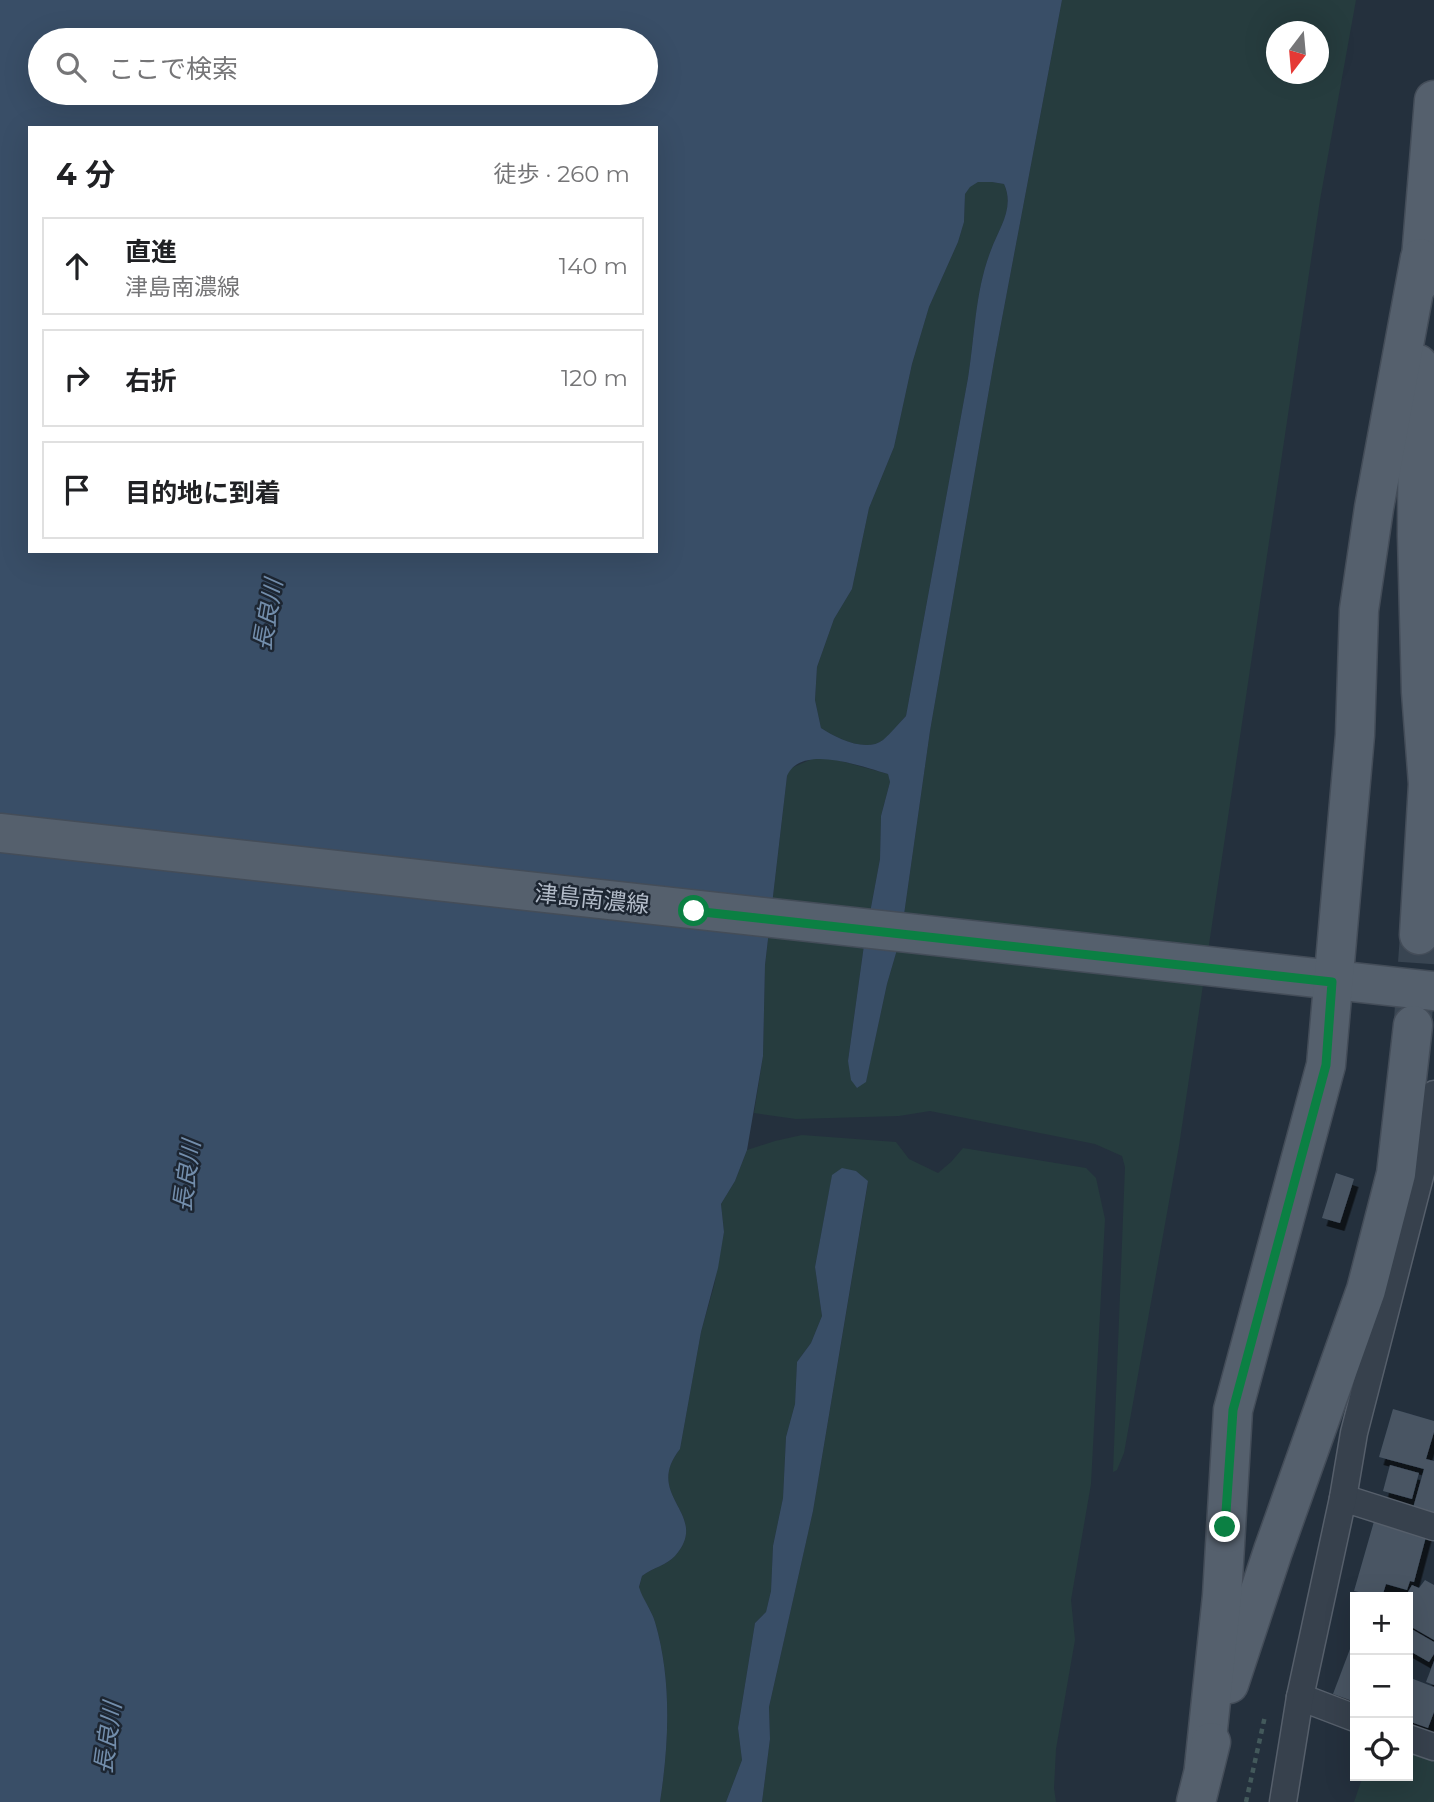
<!DOCTYPE html>
<html lang="ja">
<head>
<meta charset="utf-8">
<style>
  :root { --surface:#fff; --page:#f2f2f2; --text:#202124; --muted:#757577; --line:#e0e0e0 }
  body { margin:0; font-family:Montserrat,"Noto Sans JP",sans-serif; background:var(--page); color:var(--text) }
  .controls { position:absolute; right:21px; bottom:21px; display:grid; overflow:hidden; border-radius:0px; box-shadow:0 7px 28px #0002 }
  .controls button { width:63px; height:63px; display:grid; place-items:center; padding:0; border:0; border-bottom:2px solid var(--line); background:var(--surface); color:var(--text); font:35px sans-serif }
  .compass { position:absolute; left:1266px; top:21px; width:63px; height:63px; border-radius:50%; background:var(--surface); box-shadow:0 7px 28px #0002; rotate:196deg }
  .stop { position:absolute; width:21px; height:21px; margin:-16px; border:5px solid #0b8043; border-radius:50%; background:#fff }
  .stop.end { background:#0b8043; border-color:#fff; box-shadow:0 2px 7px #0008 }
  .list { margin:0; padding:0; list-style:none }
  h2 { display:flex; justify-content:space-between; align-items:center; height:91px; margin:0; padding:0 28px; font-size:30px }
  h2 small { font-size:23px; font-weight:400; color:var(--muted) }
  .list li { display:grid; grid-template-columns:46px 1fr auto; gap:21px; align-items:center; box-sizing:border-box; height:98px; margin:0 14px 14px; padding:0 14px; border:2px solid var(--line); border-radius:0px }
  .list b { display:block; font-size:26px; white-space:nowrap }
  .list p { margin:0; font-size:23px; white-space:nowrap; color:var(--muted) }
  .list em { font-size:23px; font-style:normal; color:var(--muted) }
  .icon { flex:none; width:38px; height:38px; fill:none; stroke:currentColor; stroke-width:2; stroke-linecap:round; stroke-linejoin:round }
  .map { position:relative; flex:none; width:1434px; height:1802px; overflow:hidden }
  .search { position:absolute; background:var(--surface); box-shadow:0 7px 28px #0002; left:28px; top:28px; width:630px; height:77px; display:flex; align-items:center; gap:18px; box-sizing:border-box; padding:0 24px; border-radius:38px; color:var(--muted); font-size:26px }
  .panel { position:absolute; background:var(--surface); box-shadow:0 7px 28px #0002; left:28px; top:126px; width:630px; height:427px; border-radius:0px }
  .map>svg:first-child { display:block }
  .green { fill:#263c3e; fill-rule:evenodd }
  .water { fill:#394e67; fill-rule:evenodd }
  .building { fill:#485564; filter:url(#shadow) }
  .lines { fill:none; stroke-linecap:round; stroke-linejoin:round }
  .primary-tunnel { stroke:#394552; stroke-width:38; stroke-dasharray:38 19; stroke-linecap:butt }
  .minor-casing { stroke:#565f6b; stroke-width:29 }
  .primary-casing { stroke:#444d59; stroke-width:41 }
  .path { stroke:#43595b; stroke-width:4.5; stroke-dasharray:5 5; stroke-linecap:butt }
  .minor { stroke:#37414d; stroke-width:26 }
  .primary { stroke:#55606d; stroke-width:38 }
  .route { stroke:#0b8043; stroke-width:9 }
  .labels { text-anchor:middle; stroke-width:5; stroke-linejoin:round; paint-order:stroke }
  .street-label { font-size:23px; fill:#b3bcc9; stroke:#1d2632 }
  .water-label { font-size:24px; font-style:italic; fill:#738eac; stroke:#1d2632 }
</style>
</head>
<body>
<div class="map">
<svg width="1434" height="1802" viewBox="0 0 1434 1802">
  <defs>
    <filter id="shadow"><feDropShadow dx="4.5" dy="8" stdDeviation="0" flood-color="#0009"/></filter>
  </defs>
  <rect width="100%" height="100%" fill="#24303d"/>
  <g class="green">
    <path d="M1062,0H1356L1320,200L1179,1146L1124,1453L1117,1470L1113,1472L1125,1167L1122,1156L1095,1144L930,1111L899,1116L796,1119L754,1113L763,1056L765,965L787,776L789,769L812,759L830,758L888,774L890,782L881,816L880,859L864,945L848,1061L857,1088L866,1081L887,984L901,936L930,731L994,361ZM1276,32H1318V74H1276Z"/>
    <path d="M978,182H992L1004,184C1015,208 999,228 991,250C975,291 975,335 968,378L906,716C898,724 891,734 883,740C866,753 836,738 821,728L815,700L817,667L834,619L852,589L869,508L894,447L912,364L929,307L958,242L964,222L965,194L970,186Z"/>
    <path d="M802,1135L896,1142L909,1159L938,1173L951,1162L963,1148L1086,1168L1096,1178L1105,1219L1091,1484L1071,1600L1075,1640L1056,1749L1054,1788L1056,1802H762L770,1739L769,1707L813,1511L868,1182L856,1171L832,1176L815,1267L822,1316L811,1343L797,1362L795,1404L786,1437L783,1498L773,1546L771,1591L766,1612L755,1623L738,1728L742,1760L726,1802H660C669,1743 672,1680 655,1622C651,1609 643,1600 639,1588L642,1576C652,1568 667,1565 675,1556C712,1514 642,1497 680,1449L701,1332L714,1286L724,1232L721,1204L735,1181L747,1150L775,1141Z"/>
    <path d="M1408,1747L1434,1757V1802H1354L1363,1776H1408Z"/>
  </g>
  <g class="water">
    <path d="M0,0H1062L994,361L930,731L901,936L887,984L866,1082L857,1088L851,1080L848,1061L864,945L880,859L881,816L890,782L888,774C863,767 801,743 787,776L765,965L763,1056L747,1150L735,1181L721,1204L724,1232L718,1268L701,1332L680,1449C642,1497 712,1514 675,1556C667,1565 652,1568 642,1576L639,1587C643,1600 651,1609 655,1622C672,1680 669,1743 660,1802H0ZM40,40H646V93H40ZM30,128H656V551H30ZM978,182H992L1004,184C1015,208 999,228 991,250C975,291 975,335 968,378L906,716C898,724 891,733 883,740C866,753 836,738 821,728L815,700L817,667L834,619L852,589L869,508L894,447L912,364L929,307L958,242L964,222L965,194L970,187Z"/>
    <path d="M842,1168L856,1171L868,1181L813,1511L769,1707L770,1739L762,1802H726L742,1760L738,1728L755,1623L766,1612L771,1591L773,1546L783,1498L786,1437L795,1404L797,1362L811,1343L822,1316L815,1267L832,1175Z"/>
  </g>
  <g class="building">
    <path d="M1336,1173L1354,1179L1340,1223L1322,1218Z"/>
    <path d="M1393,1409L1434,1421V1432L1426,1459L1434,1461V1514L1413,1508L1424,1469L1379,1457Z"/>
    <path d="M1390,1465L1419,1473L1412,1499L1383,1491Z"/>
    <path d="M1375,1518L1427,1533L1414,1582L1410,1581L1407,1590L1386,1584L1382,1597L1354,1591Z"/>
    <path d="M1425,1580L1434,1585V1640L1408,1625V1597H1405L1412,1585L1419,1588Z"/>
    <path d="M1408,1627L1434,1642V1654L1429,1662L1408,1650Z"/>
    <path d="M1350,1649L1355,1651V1702L1333,1694Z"/>
    <path d="M1434,1661V1685L1426,1682Z"/>
    <path d="M1408,1677L1434,1687V1712L1428,1728L1408,1721Z"/>
  </g>
  <g class="lines">
    <path class="primary-tunnel" d="M1413,1020L1419,935"/>
    <g class="minor-casing">
      <g id="minor">
        <path d="M1343,1498L1434,1527"/>
        <path d="M1300,1697L1355,1718"/>
        <path d="M1408,1738L1434,1747"/>
        <path d="M1283,1802L1300,1697L1343,1498L1354,1433L1426,1153L1434,1094"/>
      </g>
    </g>
    <g class="primary-casing">
      <g id="primary">
        <path d="M1419,283L1434,100"/>
        <path d="M1418,364L1417,536L1421,692L1428,784L1419,935"/>
        <path d="M0,833L1434,991"/>
        <path d="M1229,1684L1273,1551L1366,1290L1396,1174L1413,1025"/>
        <path d="M1204,1767L1222,1596L1233,1410L1326,1065L1355,735L1359,610L1374,508L1420,258"/>
        <path d="M1196,1802L1211,1742"/>
      </g>
    </g>
    <path class="path" d="M1246,1802L1265,1716"/>
    <use href="#minor" class="minor"/>
    <use href="#primary" class="primary"/>
  </g>
  <g class="lines">
    <path class="route" d="M694,911L1332,982L1326,1065L1233,1410L1225,1527"/>
  </g>
  <g class="labels">
    <g class="street-label">
      <text transform="translate(592 899) rotate(6)" y="8">津島南濃線</text>
    </g>
    <g class="water-label">
      <text transform="translate(268 615) rotate(-80)" y="8">長良川</text>
      <text transform="translate(187 1176) rotate(-82)" y="8">長良川</text>
      <text transform="translate(108 1738) rotate(-82)" y="8">長良川</text>
    </g>
  </g>
</svg>
<div class="controls">
<button>+</button>
<button>−</button>
<button><svg class="icon" aria-label="locate" viewBox="0 0 24 24"><circle cx="12" cy="12" r="6"/><path d="M12 2v4M12 18v4M2 12h4M18 12h4"/></svg></button>
</div>
<svg class="compass" viewBox="-18 -18 36 36"><path d="M0-13l5 13h-10z" fill="#e53935"/><path d="M0 13l5-13h-10z" fill="#757577"/></svg>
<div class="stop" style="left:694px;top:911px"></div>
<div class="stop end" style="left:1225px;top:1527px"></div>
<div class="search"><svg class="icon" aria-label="search" viewBox="0 0 24 24"><circle cx="10" cy="10" r="6"/><path d="M15 15l6 6"/></svg>ここで検索</div>
<section class="panel">
<h2>4 分<small>徒歩 · 260 m</small></h2>
<ul class="list">
<li><svg class="icon" aria-label="ahead" viewBox="0 0 24 24"><path d="M12 20V5M6 11l6-6 6 6"/></svg><div><b>直進</b><p>津島南濃線</p></div><em>140 m</em></li>
<li><svg class="icon" aria-label="right" viewBox="0 0 24 24"><path d="M7 20v-9h11M14 6l5 5-5 5"/></svg><div><b>右折</b></div><em>120 m</em></li>
<li><svg class="icon" aria-label="arrive" viewBox="0 0 24 24"><path d="M6 21V4h12l-3 4 3 4H6"/></svg><div><b>目的地に到着</b></div></li>
</ul>
</section>
</div>
</body>
</html>
